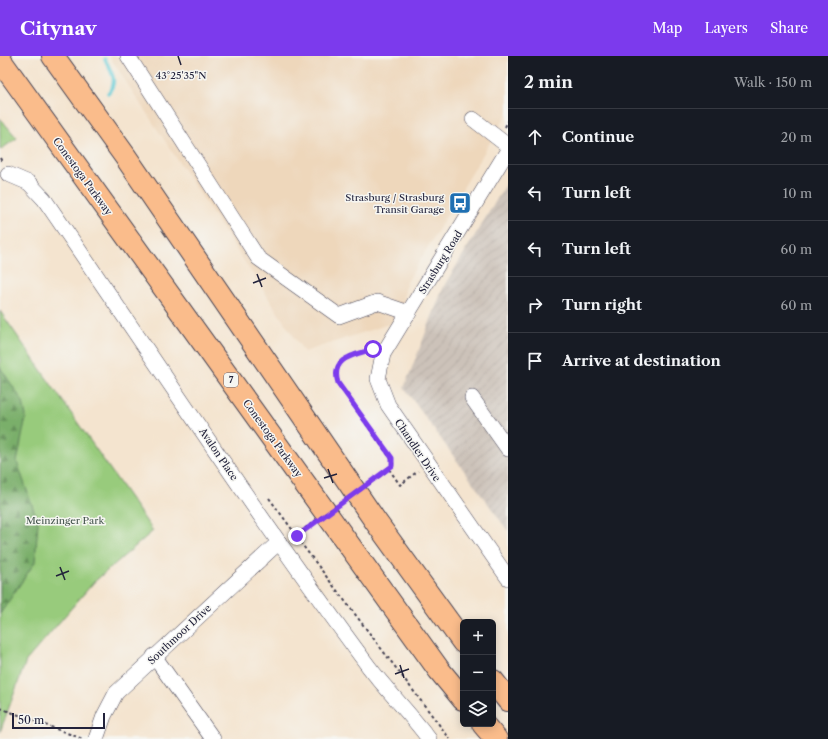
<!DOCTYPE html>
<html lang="en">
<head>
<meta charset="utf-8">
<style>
  :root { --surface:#171b24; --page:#20242c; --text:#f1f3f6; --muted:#9ea1a6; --line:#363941; --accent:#7c3aed }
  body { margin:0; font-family:"Libre Caslon Text",serif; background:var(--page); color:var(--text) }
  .controls { position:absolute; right:12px; bottom:12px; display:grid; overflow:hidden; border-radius:6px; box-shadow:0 2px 10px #0003 }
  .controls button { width:36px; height:36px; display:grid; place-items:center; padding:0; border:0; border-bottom:1px solid var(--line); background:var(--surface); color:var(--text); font:20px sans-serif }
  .scale { position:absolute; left:12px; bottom:10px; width:93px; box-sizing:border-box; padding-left:4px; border:2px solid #22223b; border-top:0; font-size:11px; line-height:14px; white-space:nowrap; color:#22223b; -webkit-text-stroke:3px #f6f6f2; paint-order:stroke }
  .stop { position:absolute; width:12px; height:12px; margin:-9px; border:3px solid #7c3aed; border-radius:50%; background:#fff }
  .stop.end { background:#7c3aed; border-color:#fff; box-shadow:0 1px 4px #0008 }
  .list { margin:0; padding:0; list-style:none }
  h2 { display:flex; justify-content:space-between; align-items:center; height:52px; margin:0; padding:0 16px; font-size:17px }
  h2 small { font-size:13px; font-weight:400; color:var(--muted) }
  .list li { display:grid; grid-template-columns:26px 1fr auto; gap:12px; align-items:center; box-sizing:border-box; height:56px; padding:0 16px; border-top:1px solid var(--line) }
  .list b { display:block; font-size:15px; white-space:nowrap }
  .list em { font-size:13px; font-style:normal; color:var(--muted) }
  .icon { flex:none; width:22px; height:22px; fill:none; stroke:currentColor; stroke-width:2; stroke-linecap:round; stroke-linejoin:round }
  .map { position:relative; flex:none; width:508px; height:683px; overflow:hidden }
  header { display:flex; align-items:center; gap:24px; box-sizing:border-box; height:56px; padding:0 20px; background:var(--accent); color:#fff }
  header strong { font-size:19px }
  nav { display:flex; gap:22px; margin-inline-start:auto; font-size:14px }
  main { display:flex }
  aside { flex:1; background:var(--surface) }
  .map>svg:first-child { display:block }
  .built { fill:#eed7bb }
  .industrial { fill:url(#industrial-furrows) }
  .green { fill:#98cb7b; stroke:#5d765b }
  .forest { fill:url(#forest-firs); stroke:#4e6853 }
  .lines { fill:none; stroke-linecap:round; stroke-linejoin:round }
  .stream { stroke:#5cc9d3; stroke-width:3.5 }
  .minor-casing { stroke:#423f51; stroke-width:16 }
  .highway-casing { stroke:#423f51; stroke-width:24 }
  .path { stroke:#423f51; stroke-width:2; stroke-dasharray:3 3; stroke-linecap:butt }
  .minor { stroke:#fff; stroke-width:15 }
  .highway { stroke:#fabc8b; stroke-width:22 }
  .path-bridge { stroke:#423f51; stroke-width:2; stroke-dasharray:3 3; stroke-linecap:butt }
  .route { stroke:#7c3aed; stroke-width:5 }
  .ticks { fill:none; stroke:#22223b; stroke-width:1.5 }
  .labels { text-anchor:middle; stroke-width:3; stroke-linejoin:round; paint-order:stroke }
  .shield { fill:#f6f6f2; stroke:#626272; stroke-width:1 }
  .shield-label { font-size:9px; font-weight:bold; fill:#22223b }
  .street-label { font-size:10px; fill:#22223b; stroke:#f6f6f2 }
  .poi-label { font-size:10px; fill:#22223b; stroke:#f6f6f2; text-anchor:end }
  .park-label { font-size:10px; fill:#45554e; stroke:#f6f6f2 }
  .ticks-label { font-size:10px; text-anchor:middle; fill:#22223b; stroke:#f6f6f2; stroke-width:3; stroke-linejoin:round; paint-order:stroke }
</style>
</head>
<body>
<header>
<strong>Citynav</strong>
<nav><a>Map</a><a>Layers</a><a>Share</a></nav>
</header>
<main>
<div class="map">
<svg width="508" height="683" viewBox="0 0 508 683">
  <defs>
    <pattern id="industrial-furrows" width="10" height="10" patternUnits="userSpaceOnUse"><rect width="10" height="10" fill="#ccc2b9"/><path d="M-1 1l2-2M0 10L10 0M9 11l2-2" fill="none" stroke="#afa6a0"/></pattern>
    <pattern id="forest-firs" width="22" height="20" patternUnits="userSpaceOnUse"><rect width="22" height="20" fill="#7aaf6b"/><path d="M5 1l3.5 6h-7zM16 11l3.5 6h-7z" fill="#648e59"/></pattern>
  </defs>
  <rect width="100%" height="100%" fill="#f6f6f2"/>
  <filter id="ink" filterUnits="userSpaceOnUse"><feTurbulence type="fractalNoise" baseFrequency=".025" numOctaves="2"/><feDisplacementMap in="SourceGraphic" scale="8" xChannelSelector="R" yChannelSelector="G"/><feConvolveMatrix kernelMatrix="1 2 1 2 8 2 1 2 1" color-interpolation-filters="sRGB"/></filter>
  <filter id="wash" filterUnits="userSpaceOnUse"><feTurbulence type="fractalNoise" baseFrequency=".012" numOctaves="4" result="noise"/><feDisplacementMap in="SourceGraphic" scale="16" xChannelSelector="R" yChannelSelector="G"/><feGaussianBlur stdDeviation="0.9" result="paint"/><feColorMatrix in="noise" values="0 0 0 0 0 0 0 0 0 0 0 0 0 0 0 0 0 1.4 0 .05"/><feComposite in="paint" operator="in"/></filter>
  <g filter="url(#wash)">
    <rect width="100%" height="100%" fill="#f4e4cf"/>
    <path class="built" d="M109,0H508V56L406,228L401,264L304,296Z"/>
    <path class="industrial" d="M508,125V475L404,332L444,230Z"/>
    <g class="green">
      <path d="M0,62L17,82L0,94Z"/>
      <path d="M0,255L153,475L94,526L26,605L0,676Z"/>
    </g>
    <path class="forest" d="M0,311L23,346L26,360L17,406L38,466L35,506L0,558Z"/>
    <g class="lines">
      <path class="stream" d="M105,3C111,16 119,25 108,37"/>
    </g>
  </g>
  <g filter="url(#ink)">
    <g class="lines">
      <g class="minor-casing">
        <g id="minor">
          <path d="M128,0L258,202L339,260L377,246L409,257"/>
          <path d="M473,63L508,90"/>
          <path d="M508,94L383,298L378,323L388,349L508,522"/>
          <path d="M8,118L29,127L44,143C152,300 256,459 369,611C388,636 410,657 429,683"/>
          <path d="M472,342L508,393"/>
          <path d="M154,600L213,683"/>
          <path d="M96,683L104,660L116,637L279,486"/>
        </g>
      </g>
      <g class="highway-casing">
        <g id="highway">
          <path d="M53,0L125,100L376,466L463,586"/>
          <path d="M0,4L439,614L463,643"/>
          <path d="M493,625L508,644"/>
          <path d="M483,668L496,683"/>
        </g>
      </g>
      <g class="path">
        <path d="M505,71L508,65"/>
        <path d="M0,102L2,106"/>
        <path d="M369,294C351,300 331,302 338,327L393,405L392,410L381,419"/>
        <path d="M389,413L400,429L418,415"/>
        <path d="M269,442L297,480"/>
        <path d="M300,476L297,480V482L450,683"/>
        <path d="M0,652L83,683"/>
      </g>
      <use href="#minor" class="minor"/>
      <use href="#highway" class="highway"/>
      <path class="path-bridge" d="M300,476L381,419"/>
    </g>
  </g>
  <g class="lines" filter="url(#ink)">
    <path class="route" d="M297,480L392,410V402L338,327C330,301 355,299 373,293"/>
  </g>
  <path class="ticks" d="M178,0L181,9M257,218L262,231M253,227L266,222M328,413L333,427M324,422L337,418M60,511L65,524M56,520L69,515M400,609L404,622M395,618L409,613"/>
  <defs>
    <g id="bus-square" transform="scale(1.15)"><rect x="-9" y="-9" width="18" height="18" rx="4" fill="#1f6fb2" stroke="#f6f6f2"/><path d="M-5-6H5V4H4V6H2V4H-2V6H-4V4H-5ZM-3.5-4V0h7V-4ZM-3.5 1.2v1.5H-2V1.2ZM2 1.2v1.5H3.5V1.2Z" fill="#fff"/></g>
  </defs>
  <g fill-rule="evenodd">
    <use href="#bus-square" x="460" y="147"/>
  </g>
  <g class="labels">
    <rect class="shield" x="224" y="317" width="14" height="14" rx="3"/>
    <g class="shield-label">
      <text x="231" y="327">7</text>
    </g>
    <g class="street-label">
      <text transform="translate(83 120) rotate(54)" y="4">Conestoga Parkway</text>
      <text transform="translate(440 206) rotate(-58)" y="4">Strasburg Road</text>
      <text transform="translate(273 382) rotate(54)" y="4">Conestoga Parkway</text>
      <text transform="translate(418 394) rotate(56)" y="4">Chandler Drive</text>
      <text transform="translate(219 398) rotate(56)" y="4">Avalon Place</text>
      <text transform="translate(179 578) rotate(-43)" y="4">Southmoor Drive</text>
    </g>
    <g class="poi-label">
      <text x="444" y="145">Strasburg / Strasburg<tspan x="444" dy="12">Transit Garage</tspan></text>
    </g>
    <g class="park-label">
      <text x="65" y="468">Meinzinger Park</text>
    </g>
  </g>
  <g class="ticks-label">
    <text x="181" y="23">43°25'35"N</text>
  </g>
</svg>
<div class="controls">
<button>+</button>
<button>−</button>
<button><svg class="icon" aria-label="layers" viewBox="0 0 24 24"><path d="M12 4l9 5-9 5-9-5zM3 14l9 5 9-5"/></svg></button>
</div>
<div class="scale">50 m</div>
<div class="stop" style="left:373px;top:293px"></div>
<div class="stop end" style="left:297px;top:480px"></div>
</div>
<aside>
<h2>2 min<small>Walk · 150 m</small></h2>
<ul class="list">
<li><svg class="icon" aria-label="ahead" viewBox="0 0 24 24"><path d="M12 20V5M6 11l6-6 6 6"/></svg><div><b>Continue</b></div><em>20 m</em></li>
<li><svg class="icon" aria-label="left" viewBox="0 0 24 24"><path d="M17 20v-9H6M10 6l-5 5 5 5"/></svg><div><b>Turn left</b></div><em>10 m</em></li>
<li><svg class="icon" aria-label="left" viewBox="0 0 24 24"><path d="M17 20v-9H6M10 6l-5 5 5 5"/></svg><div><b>Turn left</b></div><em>60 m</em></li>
<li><svg class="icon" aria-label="right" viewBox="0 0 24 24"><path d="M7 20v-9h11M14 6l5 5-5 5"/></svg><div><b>Turn right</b></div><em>60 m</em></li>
<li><svg class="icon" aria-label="arrive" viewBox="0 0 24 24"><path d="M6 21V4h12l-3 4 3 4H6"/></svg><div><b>Arrive at destination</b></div></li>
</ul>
</aside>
</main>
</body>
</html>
